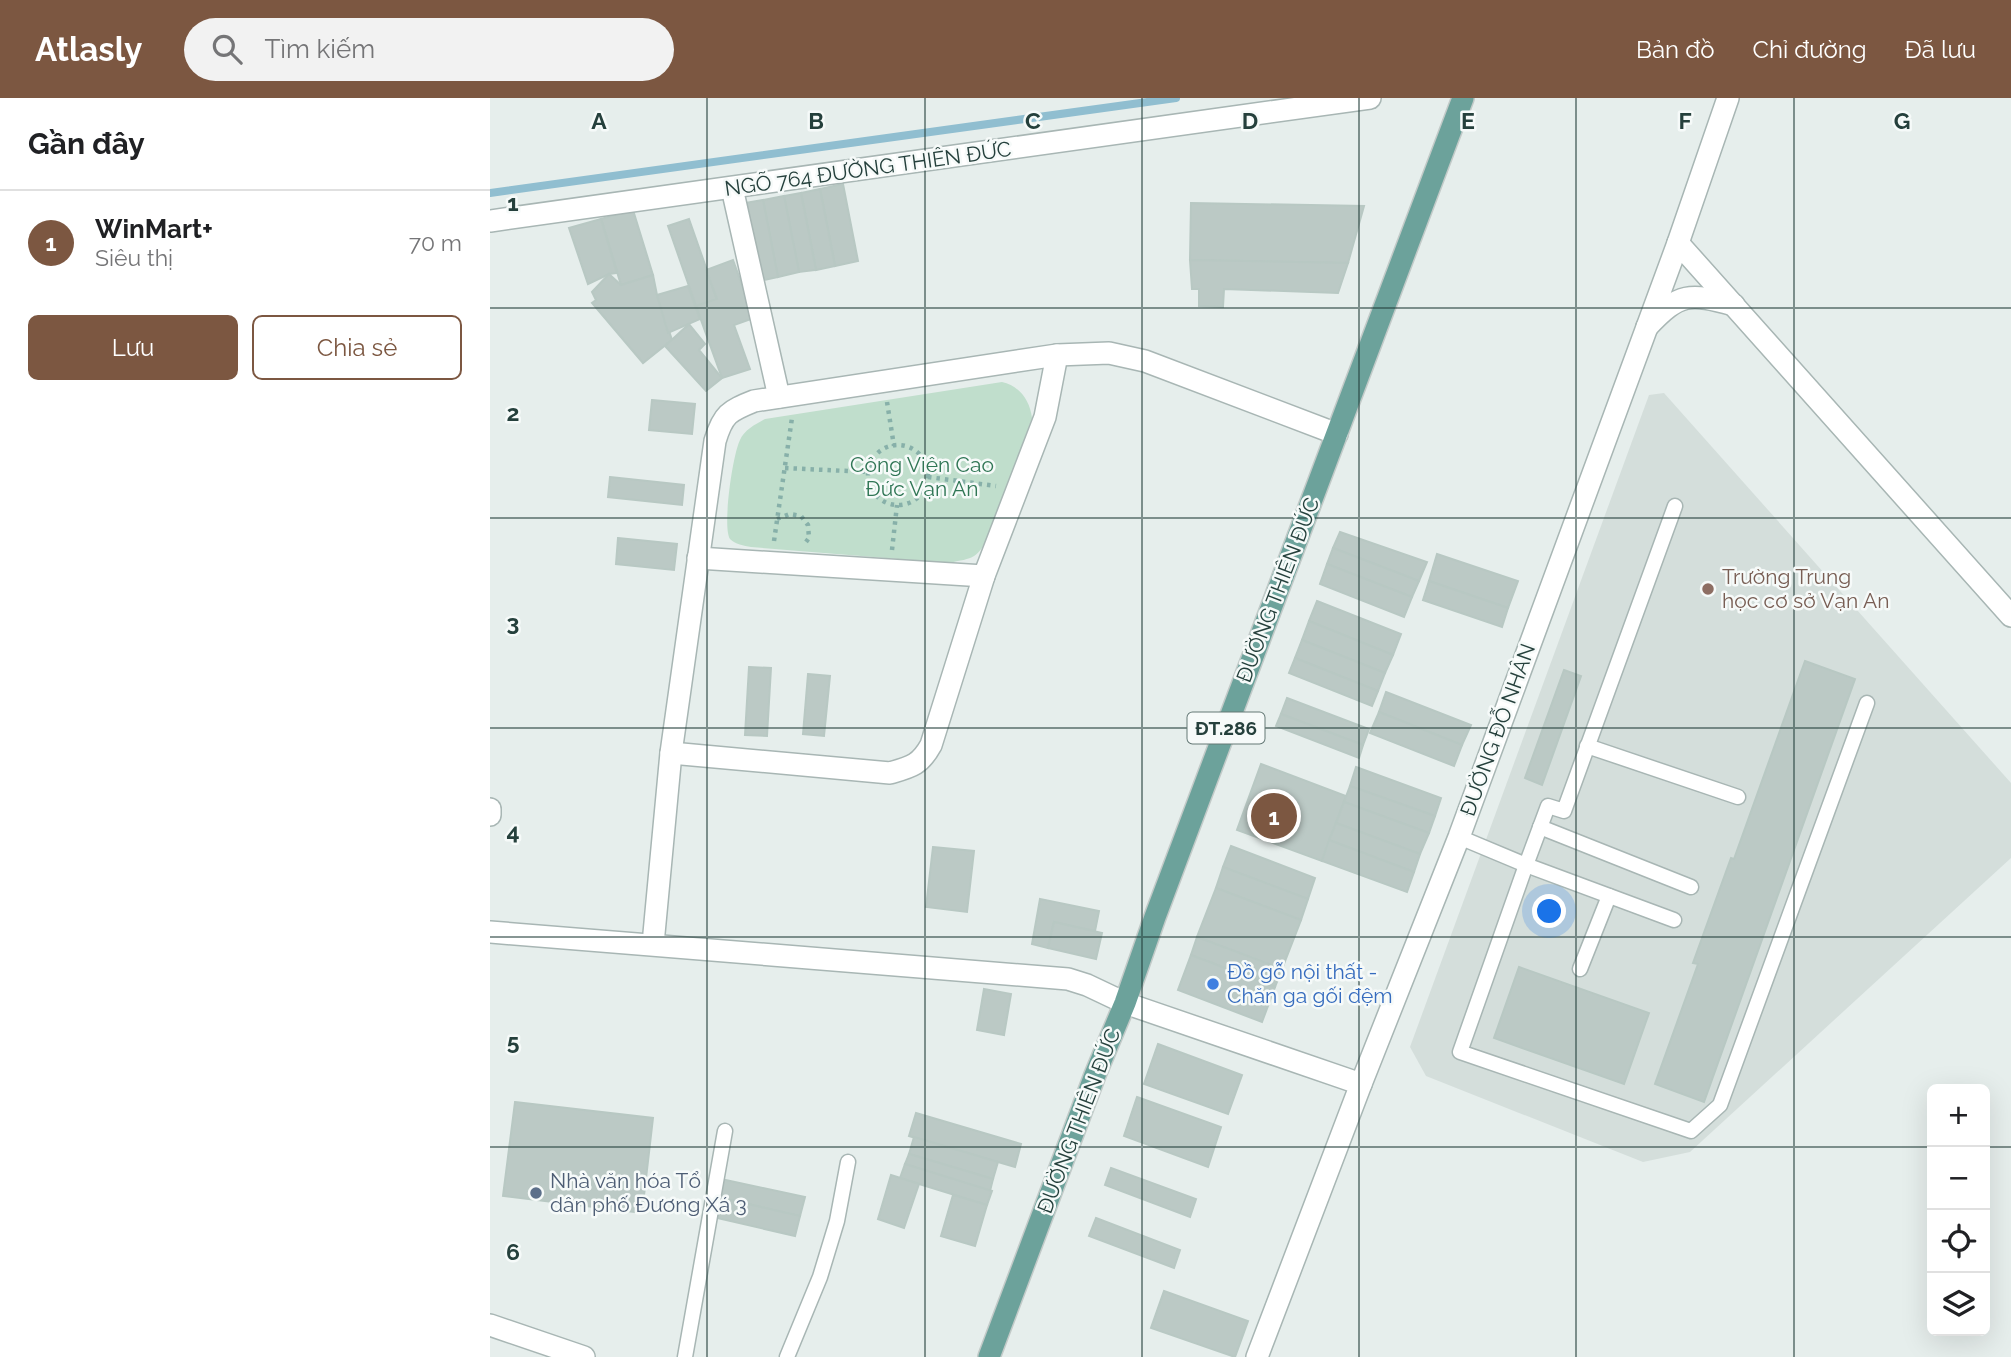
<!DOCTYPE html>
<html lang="vi">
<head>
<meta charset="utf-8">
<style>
  :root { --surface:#fff; --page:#f2f2f2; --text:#202124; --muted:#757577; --line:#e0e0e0; --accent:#7c5741 }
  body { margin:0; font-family:Raleway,sans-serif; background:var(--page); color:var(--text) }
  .controls { position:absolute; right:21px; bottom:21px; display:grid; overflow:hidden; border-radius:10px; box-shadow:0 7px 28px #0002 }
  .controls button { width:63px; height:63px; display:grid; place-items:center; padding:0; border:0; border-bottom:2px solid var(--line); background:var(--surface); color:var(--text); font:35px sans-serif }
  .you { position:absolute; left:1060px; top:814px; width:24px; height:24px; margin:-18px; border:5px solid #fff; border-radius:50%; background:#1a73e8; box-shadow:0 0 0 10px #1a73e833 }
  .badge { display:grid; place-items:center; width:46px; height:46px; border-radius:50%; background:var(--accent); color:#fff; font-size:23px; font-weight:700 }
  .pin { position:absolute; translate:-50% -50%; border:4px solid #fff; box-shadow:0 2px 7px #0006 }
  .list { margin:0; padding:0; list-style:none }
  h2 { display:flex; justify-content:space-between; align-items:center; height:91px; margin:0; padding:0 28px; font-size:30px }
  h2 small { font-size:23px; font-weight:400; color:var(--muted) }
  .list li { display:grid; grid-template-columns:46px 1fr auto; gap:21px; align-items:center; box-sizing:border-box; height:105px; padding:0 28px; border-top:2px solid var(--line) }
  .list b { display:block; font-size:26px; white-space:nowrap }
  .list p { margin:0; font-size:23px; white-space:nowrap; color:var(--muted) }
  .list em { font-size:23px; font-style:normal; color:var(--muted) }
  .actions { display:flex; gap:14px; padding:21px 28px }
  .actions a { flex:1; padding:16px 0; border:2px solid var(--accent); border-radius:10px; text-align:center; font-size:24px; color:var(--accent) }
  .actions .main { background:var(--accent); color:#fff }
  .icon { flex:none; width:38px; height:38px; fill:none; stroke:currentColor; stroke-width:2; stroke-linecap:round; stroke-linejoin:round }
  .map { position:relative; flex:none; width:1521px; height:1259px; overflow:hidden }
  header { display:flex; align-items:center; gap:42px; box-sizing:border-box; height:98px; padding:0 35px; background:var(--accent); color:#fff }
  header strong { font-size:33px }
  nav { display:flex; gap:38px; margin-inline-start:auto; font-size:24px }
  .search { width:490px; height:63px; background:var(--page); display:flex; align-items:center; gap:18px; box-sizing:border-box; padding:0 24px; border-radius:38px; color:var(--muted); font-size:26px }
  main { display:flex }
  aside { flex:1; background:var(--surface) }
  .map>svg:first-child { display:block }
  .built { fill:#d4dedb }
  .green { fill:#c0decc }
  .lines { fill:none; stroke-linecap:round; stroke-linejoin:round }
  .stream { stroke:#90bed0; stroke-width:8 }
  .building { fill:#bbc9c5; stroke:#b8c8c3; stroke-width:2 }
  .service-casing { stroke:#a8b6b4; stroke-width:17 }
  .minor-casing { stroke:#a8b6b4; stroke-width:24 }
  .tertiary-casing { stroke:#a8b6b4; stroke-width:24 }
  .primary-casing { stroke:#c2cac8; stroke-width:24 }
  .path { stroke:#87b0a9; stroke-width:4.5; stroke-dasharray:3.5 5; stroke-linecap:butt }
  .service { stroke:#fff; stroke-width:14 }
  .minor { stroke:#fff; stroke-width:21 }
  .tertiary { stroke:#fff; stroke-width:21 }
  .primary { stroke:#6ca29b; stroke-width:21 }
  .grid { fill:none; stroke:#25403c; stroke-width:2; stroke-opacity:0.55 }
  .education-dot { fill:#8d6e63; stroke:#f6faf9; stroke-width:2.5 }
  .shop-dot { fill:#3f7fe0; stroke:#f6faf9; stroke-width:2.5 }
  .service-dot { fill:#5c6f8a; stroke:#f6faf9; stroke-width:2.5 }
  .labels { text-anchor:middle; stroke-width:5; stroke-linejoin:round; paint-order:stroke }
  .shield { fill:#f6faf9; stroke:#647875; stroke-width:2 }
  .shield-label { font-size:19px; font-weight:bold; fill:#25403c }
  .street-label { font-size:21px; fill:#25403c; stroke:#f6faf9 }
  .park-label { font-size:21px; fill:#307655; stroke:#f6faf9 }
  .education-label { font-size:21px; fill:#785e54; stroke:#f6faf9; text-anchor:start }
  .shop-label { font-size:21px; fill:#366cbe; stroke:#f6faf9; text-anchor:start }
  .service-label { font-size:21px; fill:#4e5e75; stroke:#f6faf9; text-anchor:start }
  .grid-label { font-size:23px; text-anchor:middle; font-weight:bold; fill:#25403c; stroke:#f6faf9; stroke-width:5; stroke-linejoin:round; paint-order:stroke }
</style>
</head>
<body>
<header>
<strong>Atlasly</strong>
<div class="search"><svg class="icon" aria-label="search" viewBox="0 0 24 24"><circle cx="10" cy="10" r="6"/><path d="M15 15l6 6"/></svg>Tìm kiếm</div>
<nav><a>Bản đồ</a><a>Chỉ đường</a><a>Đã lưu</a></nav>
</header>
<main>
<aside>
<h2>Gần đây<small></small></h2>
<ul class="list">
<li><span class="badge">1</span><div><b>WinMart+</b><p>Siêu thị</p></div><em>70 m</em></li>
</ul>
<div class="actions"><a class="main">Lưu</a><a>Chia sẻ</a></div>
</aside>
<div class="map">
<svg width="1521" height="1259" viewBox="0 0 1521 1259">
  <rect width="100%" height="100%" fill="#e6eeec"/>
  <path class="built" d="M1174,295L1521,685V760L1200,1054L1153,1064L936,978L920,949L1159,297Z"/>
  <path class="green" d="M512,284C530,288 540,303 542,320L499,436C488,461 484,460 458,465L261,449C254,448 245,446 240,441C232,429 243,355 250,342C254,332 266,326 275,321Z"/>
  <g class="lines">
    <path class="stream" d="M0,95L686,0"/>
  </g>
  <g class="building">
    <path d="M353,86L368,163L345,168L330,91Z"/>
    <path d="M330,91L345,168L326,172L311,95Z"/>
    <path d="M311,95L326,172L309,174L294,98Z"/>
    <path d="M294,98L309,174L288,179L273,102Z"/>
    <path d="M273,102L288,179L270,183L255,105Z"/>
    <path d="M701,105L874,108L858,165L700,162Z"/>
    <path d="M143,112L163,177L131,187L111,121Z"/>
    <path d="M111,121L127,175L119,176L98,186L79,130Z"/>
    <path d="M199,121L227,201L206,208L178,128Z"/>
    <path d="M243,162L264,220L244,227L260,271L232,280L206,208L227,201L216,172Z"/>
    <path d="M700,162L858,165L848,195L734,191L733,209L709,208V191H702Z"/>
    <path d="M119,176L131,187L163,177L167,197L182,242L153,265L102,205L106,202L102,194Z"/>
    <path d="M198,188L210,221L178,235L167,197Z"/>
    <path d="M199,226L215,246L209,252L232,280L216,293L175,248Z"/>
    <path d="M162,302L205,306L202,336L159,332Z"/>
    <path d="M120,379L194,387L192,407L118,399Z"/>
    <path d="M850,434L937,464L929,483L843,450Z"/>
    <path d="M128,440L187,446L184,472L126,466Z"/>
    <path d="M843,450L929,483L922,499L837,466Z"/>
    <path d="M947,456L1028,483L1018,510L939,483Z"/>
    <path d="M837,466L922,499L914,519L830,486Z"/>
    <path d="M939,483L1018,510L1012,529L933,502Z"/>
    <path d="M827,503L911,536L903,557L819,523Z"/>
    <path d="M819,523L903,557L895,575L812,542Z"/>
    <path d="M812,542L895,575L888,593L805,560Z"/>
    <path d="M805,560L888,593L882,608L799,575Z"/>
    <path d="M1315,563L1365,581L1214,1004L1165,986L1208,866L1203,865L1241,760L1244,761Z"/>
    <path d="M259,569L281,570L277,638L255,637Z"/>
    <path d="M1074,572L1091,578L1052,687L1035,680Z"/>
    <path d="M318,576L340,578L334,638L313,636Z"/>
    <path d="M896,594L981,627L972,647L889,614Z"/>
    <path d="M797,600L879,631L873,647L791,616Z"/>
    <path d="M889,614L972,647L964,668L880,635Z"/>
    <path d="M791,616L873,647L869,660L786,628Z"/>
    <path d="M771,666L856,698L832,763L747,732Z"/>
    <path d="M866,669L951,700L945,718L860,688Z"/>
    <path d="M860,688L945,718L939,735L854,704Z"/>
    <path d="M854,704L939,735L930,756L846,725Z"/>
    <path d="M846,725L930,756L924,774L839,742Z"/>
    <path d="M839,742L924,774L917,794L832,763Z"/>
    <path d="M741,748L825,780L818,801L733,769Z"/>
    <path d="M443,749L484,753L477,814L436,809Z"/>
    <path d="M733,769L818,801L811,822L726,790Z"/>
    <path d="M726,790L811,822L792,871L707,839Z"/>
    <path d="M550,801L609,813L605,833L564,824L558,850L542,846Z"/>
    <path d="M564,824L612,835L606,861L558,850Z"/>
    <path d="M707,839L792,871L785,889L701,857Z"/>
    <path d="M701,857L785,889L772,924L688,892Z"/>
    <path d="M1029,869L1159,915L1134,986L1004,940Z"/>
    <path d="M494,891L521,896L514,937L487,932Z"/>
    <path d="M668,946L752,977L738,1016L654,986Z"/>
    <path d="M647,999L731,1029L718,1069L634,1038Z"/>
    <path d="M25,1004L163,1020L152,1115L13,1098Z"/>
    <path d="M426,1015L531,1046L525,1069L419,1038Z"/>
    <path d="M424,1039L508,1064L503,1081L419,1056Z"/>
    <path d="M419,1056L503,1081L500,1093L415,1066Z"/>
    <path d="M415,1066L502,1093L497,1107L410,1080Z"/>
    <path d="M621,1070L706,1101L700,1119L615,1087Z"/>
    <path d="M401,1077L429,1086L414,1130L388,1121Z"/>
    <path d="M231,1081L315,1099L310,1118L228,1099Z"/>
    <path d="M463,1097L497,1107L485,1148L451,1138Z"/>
    <path d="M228,1099L310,1118L305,1138L223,1119Z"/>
    <path d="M606,1120L690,1152L684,1170L599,1138Z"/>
    <path d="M674,1193L758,1223L745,1259L661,1230Z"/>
  </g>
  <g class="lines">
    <g class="service-casing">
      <g id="service">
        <path d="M1097,648L1248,699"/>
        <path d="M1050,729L1201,789"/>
        <path d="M969,739L1036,767L970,954L1201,1033L1230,1007L1377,605"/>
        <path d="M1184,822L1036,767L1058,708L1074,713L1185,408"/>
        <path d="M1090,871L1119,798"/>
        <path d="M195,1259L235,1033"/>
        <path d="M297,1259L330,1179L347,1123L358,1064"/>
      </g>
    </g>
    <g class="minor-casing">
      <g id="minor">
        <path d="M242,90L289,299"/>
        <path d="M208,460L494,478"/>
        <path d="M181,655L400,675C421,669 430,667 441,647L494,478L555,319L567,257"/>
        <path d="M0,711V717"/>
        <path d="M0,834L578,881L597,887L635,905L871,986"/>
        <path d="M163,846L181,655L225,343C233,316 239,313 264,303L567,257L619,255L655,263L847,336"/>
        <path d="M0,1227L94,1259"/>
        <path d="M767,1259L871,986L969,739L1188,145L1238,0"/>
      </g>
    </g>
    <g class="tertiary-casing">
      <g id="tertiary">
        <path d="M0,123L880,0"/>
        <path d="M1188,145L1521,518"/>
        <path d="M1157,229C1190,194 1199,195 1244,207"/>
      </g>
    </g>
    <g class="primary-casing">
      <path id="primary" d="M499,1259L605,977L635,905L665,819L973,0"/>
    </g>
    <g class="path">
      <path d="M397,304L404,348"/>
      <circle cx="408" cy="377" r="30"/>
      <path d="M295,370L378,374"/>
      <path d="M438,379L506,388"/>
      <path d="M287,421L300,416L311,418L318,427L319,440L316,444"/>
      <path d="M284,443L302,320"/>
      <path d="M402,452L407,407"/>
    </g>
    <use href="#service" class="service"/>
    <use href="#minor" class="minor"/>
    <use href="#tertiary" class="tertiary"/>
    <use href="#primary" class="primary"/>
  </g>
  <path class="grid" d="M217,0V1259M435,0V1259M652,0V1259M869,0V1259M1086,0V1259M1304,0V1259M0,210H1521M0,420H1521M0,630H1521M0,839H1521M0,1049H1442M1495,1049H1521"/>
  <circle class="education-dot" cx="1218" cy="491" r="7"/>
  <circle class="shop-dot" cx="723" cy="886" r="7"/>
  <circle class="service-dot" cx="46" cy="1095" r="7"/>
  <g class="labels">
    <rect class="shield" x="697.5" y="614.5" width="77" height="31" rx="5"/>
    <g class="shield-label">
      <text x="736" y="637">ĐT.286</text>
    </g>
    <g class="street-label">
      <text transform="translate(378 71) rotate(-8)" y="7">NGÕ 764 ĐƯỜNG THIÊN ĐỨC</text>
      <text transform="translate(788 492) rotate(-69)" y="7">ĐƯỜNG THIÊN ĐỨC</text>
      <text transform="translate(1008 632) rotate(-70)" y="7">ĐƯỜNG ĐỖ NHÂN</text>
      <text transform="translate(589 1023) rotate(-69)" y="7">ĐƯỜNG THIÊN ĐỨC</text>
    </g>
    <g class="park-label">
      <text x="432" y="374">Công Viên Cao<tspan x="432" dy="24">Đức Vạn An</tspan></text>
    </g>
    <g class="education-label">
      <text x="1232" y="486">Trường Trung<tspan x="1232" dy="24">học cơ sở Vạn An</tspan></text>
    </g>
    <g class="shop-label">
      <text x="737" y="881">Đồ gỗ nội thất -<tspan x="737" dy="24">Chăn ga gối đệm</tspan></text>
    </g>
    <g class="service-label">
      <text x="60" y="1090">Nhà văn hóa Tổ<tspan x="60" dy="24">dân phố Đương Xá 3</tspan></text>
    </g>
  </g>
  <g class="grid-label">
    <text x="109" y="31">A</text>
    <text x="326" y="31">B</text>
    <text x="543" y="31">C</text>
    <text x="760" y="31">D</text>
    <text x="978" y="31">E</text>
    <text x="1195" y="31">F</text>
    <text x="1412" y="31">G</text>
    <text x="23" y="113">1</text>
    <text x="23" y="323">2</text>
    <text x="23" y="533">3</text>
    <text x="23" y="742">4</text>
    <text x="23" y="952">5</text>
    <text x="23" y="1162">6</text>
  </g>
</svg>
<div class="controls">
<button>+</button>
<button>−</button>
<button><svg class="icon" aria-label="locate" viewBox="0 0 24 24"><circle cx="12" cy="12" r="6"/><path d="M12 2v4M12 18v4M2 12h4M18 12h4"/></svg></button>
<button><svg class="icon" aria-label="layers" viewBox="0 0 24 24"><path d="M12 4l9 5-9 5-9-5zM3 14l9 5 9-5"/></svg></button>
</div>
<div class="you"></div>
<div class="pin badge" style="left:784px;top:718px">1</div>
</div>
</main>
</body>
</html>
